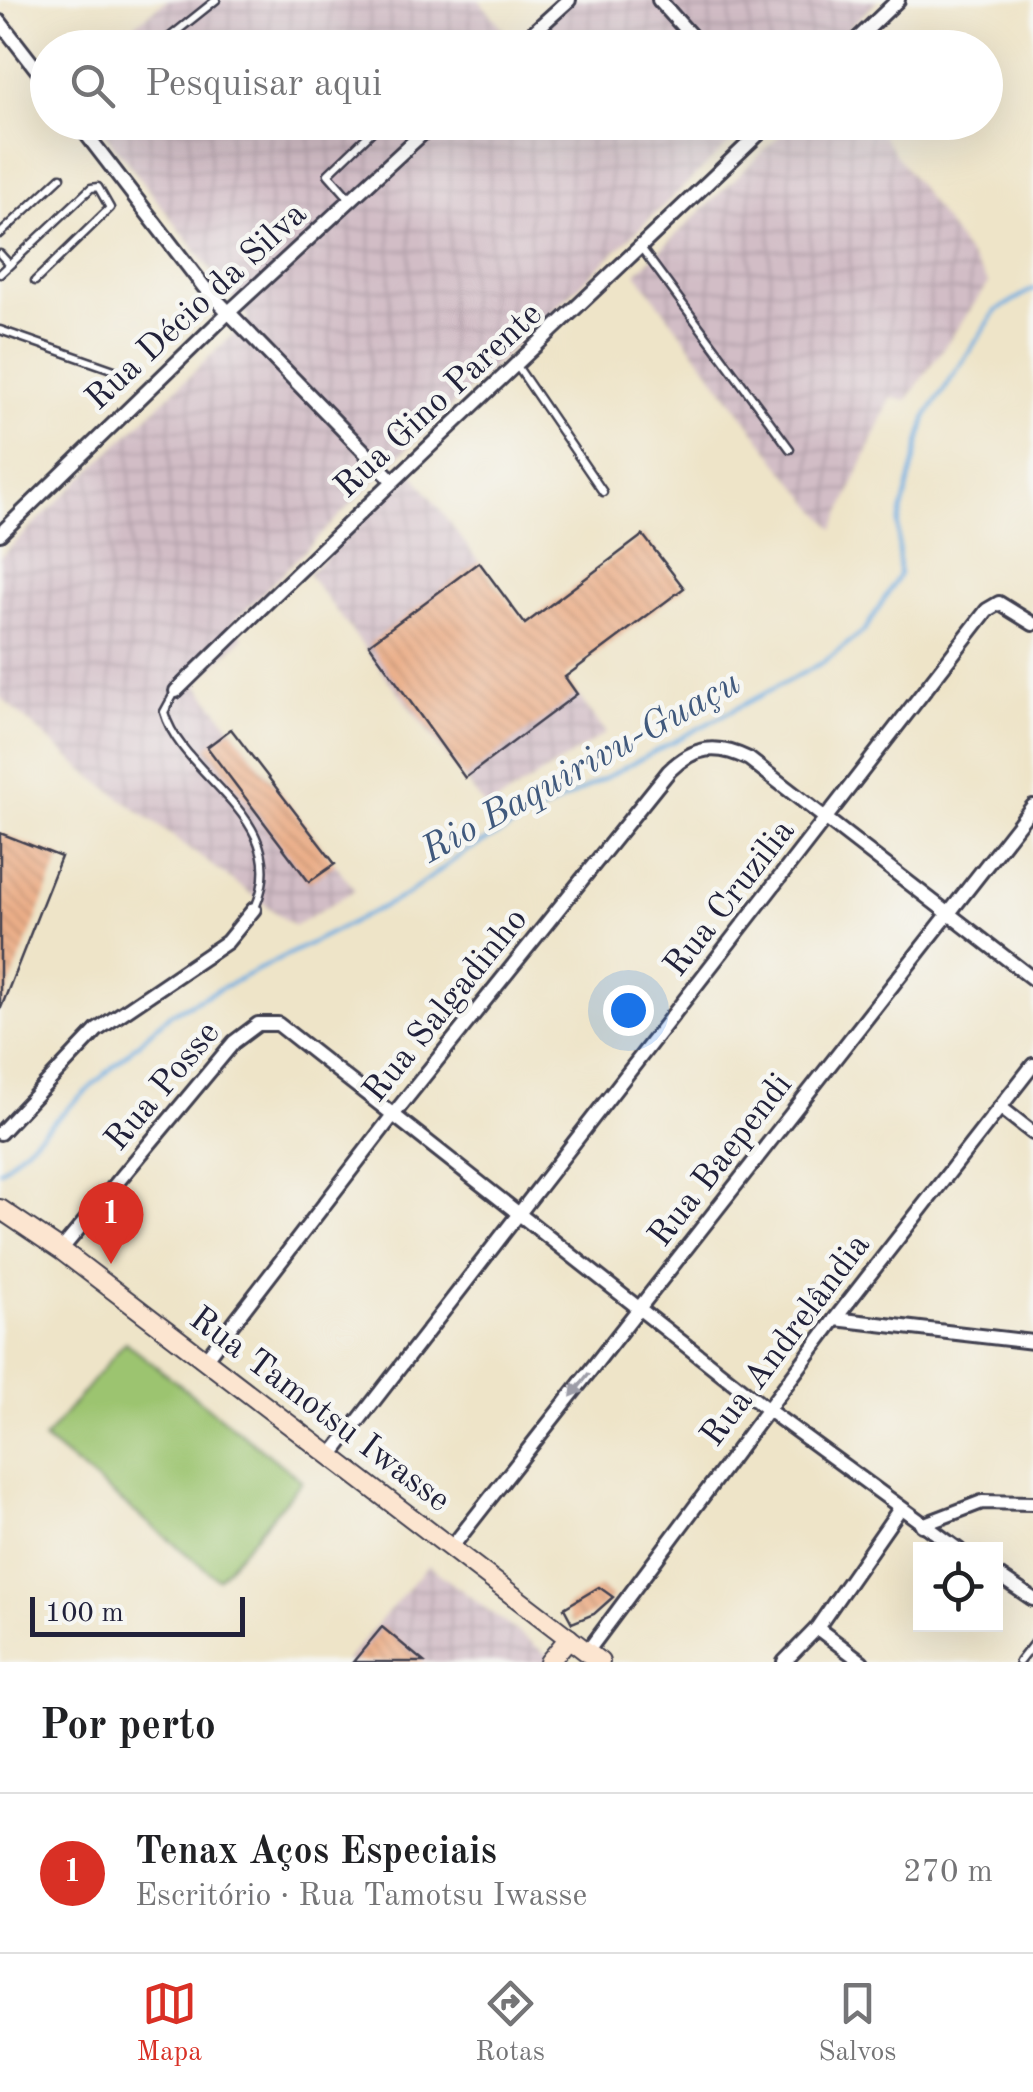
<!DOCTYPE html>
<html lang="pt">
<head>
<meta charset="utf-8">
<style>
  :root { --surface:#fff; --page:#f6f6f6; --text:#202124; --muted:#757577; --line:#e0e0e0; --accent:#d93025 }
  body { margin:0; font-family:"Old Standard TT",serif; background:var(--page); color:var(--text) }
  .controls { position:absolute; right:30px; bottom:30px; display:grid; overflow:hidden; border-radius:0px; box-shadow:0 10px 40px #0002 }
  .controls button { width:90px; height:90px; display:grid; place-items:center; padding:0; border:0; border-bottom:2px solid var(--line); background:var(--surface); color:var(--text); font:50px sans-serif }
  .scale { position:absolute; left:30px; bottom:25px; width:215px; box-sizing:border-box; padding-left:10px; border:5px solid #22223b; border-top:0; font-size:28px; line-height:35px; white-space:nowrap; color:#22223b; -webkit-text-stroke:8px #f6f6f2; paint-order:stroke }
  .you { position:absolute; left:628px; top:1010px; width:35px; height:35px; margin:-25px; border:8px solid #fff; border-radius:50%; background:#1a73e8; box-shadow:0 0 0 15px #1a73e833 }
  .badge { display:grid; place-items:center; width:65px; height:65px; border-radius:50%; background:var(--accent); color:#fff; font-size:32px; font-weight:700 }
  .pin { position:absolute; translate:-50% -82px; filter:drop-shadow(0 2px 5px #0008) }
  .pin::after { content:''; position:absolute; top:52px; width:35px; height:30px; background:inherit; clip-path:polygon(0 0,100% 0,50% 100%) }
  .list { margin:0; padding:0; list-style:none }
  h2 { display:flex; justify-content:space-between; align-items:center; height:130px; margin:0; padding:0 40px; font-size:42px }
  h2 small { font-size:32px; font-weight:400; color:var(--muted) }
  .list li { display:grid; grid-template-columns:65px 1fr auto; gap:30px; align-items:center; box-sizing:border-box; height:160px; padding:0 40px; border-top:2px solid var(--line) }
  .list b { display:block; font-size:38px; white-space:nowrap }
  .list p { margin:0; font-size:32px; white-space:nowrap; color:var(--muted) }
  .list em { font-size:32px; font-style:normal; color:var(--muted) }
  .icon { flex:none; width:55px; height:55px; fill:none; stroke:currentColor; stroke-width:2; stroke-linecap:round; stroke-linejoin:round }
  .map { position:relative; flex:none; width:1033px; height:1662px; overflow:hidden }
  .search { position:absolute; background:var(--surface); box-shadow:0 10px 40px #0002; left:30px; right:30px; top:30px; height:110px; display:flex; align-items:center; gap:25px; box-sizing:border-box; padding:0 35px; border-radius:55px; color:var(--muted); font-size:38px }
  .sheet { height:290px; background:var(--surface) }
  nav { display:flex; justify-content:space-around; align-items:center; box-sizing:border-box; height:140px; border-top:2px solid var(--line); background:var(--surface); font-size:28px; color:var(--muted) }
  nav a { display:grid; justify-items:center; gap:5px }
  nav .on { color:var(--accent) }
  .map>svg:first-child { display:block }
  .industrial { fill:url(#industrial-grid) }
  .garden { fill:#9cc470; stroke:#5f7356; stroke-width:2.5 }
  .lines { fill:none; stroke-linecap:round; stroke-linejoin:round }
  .stream { stroke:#6dace0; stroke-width:4 }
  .building { fill:url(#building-back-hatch) }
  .lane-casing { stroke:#413f50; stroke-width:11 }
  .street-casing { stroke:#413f50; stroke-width:18 }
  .secondary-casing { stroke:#413f50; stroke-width:22 }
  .lane { stroke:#fff; stroke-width:6 }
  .street { stroke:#fff; stroke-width:12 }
  .secondary { stroke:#fce5d0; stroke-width:18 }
  .oneway { fill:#9c9ca7 }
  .labels { text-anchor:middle; stroke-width:9; stroke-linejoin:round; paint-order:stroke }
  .street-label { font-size:35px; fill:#22223b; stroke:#f6f6f2 }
  .water-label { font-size:38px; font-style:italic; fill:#40597d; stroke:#f6f6f2 }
</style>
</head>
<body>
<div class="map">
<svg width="1033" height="1662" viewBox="0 0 1033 1662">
  <defs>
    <pattern id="industrial-grid" width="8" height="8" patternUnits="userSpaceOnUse" patternTransform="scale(2.5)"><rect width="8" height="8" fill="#d2bdc6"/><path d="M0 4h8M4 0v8" fill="none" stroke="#b4a2ab"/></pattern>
    <pattern id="building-back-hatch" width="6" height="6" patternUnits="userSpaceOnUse" patternTransform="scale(2.5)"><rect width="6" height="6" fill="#ebae88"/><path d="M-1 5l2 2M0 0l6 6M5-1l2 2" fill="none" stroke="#c99576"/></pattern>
  </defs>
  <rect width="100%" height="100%" fill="#f6f6f2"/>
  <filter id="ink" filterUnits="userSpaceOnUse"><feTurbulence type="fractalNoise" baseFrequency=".01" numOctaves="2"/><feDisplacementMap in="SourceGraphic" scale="20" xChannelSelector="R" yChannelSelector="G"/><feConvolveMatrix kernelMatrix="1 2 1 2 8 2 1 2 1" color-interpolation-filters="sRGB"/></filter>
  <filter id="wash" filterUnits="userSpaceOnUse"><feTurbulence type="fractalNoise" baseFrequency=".0048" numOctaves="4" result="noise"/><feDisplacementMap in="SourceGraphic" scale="40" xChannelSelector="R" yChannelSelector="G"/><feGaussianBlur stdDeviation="2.25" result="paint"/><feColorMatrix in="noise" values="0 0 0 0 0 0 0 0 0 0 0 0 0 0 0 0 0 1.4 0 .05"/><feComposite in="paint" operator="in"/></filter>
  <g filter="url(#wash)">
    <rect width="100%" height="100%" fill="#eee4c8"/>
    <g class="industrial">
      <path d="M167,0H479L515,43L560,0H878L829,47L104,48Z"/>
      <path d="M872,122L989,283L907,400L891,398L834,529L787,474L636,273L793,123Z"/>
      <path d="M97,123H751L398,457L232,624L244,637L197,683L355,890L294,926L87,773L0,697V557L249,319Z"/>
      <path d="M412,472L606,733L487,809L308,574Z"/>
      <path d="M428,1565L557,1662H345Z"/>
    </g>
    <path class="garden" d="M125,1342L302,1481L218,1579L44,1439Z"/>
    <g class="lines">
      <path class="stream" d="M0,1171L170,1014L408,894L465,852L824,662L865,630L899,575L898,525L926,417L996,311L1033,289"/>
    </g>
    <g id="blocks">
      <g class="building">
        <path d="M643,535L684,588L565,677L577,694L465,778L369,644L479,562L525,624Z"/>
        <path d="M231,729L335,864L309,882L207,747Z"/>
        <path d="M0,833L61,857L1,1008H0Z"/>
        <path d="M599,1587L613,1597L594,1614L572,1623L564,1608Z"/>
        <path d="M382,1627L424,1662H353Z"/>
      </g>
    </g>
  </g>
  <g filter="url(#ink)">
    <use href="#blocks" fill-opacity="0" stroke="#413f50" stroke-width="2.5"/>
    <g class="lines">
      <g class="lane-casing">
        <g id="lane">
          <path d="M156,48L216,0"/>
          <path d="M467,48L472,42"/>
          <path d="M350,199L328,174L382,122"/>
          <path d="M0,234L61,177"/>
          <path d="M642,249L790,449"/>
          <path d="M0,254L9,264"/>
          <path d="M0,274L91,188L98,187L110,208L35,281"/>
          <path d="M0,330L117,371"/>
          <path d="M517,366L603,492"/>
          <path d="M175,692L164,712C183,779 295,818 255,908"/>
          <path d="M1019,1662L1033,1644"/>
        </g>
      </g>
      <g class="street-casing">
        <g id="street">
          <path d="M659,0L702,48"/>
          <path d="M0,22L48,84"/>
          <path d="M516,48L569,0"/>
          <path d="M848,48L898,0"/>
          <path d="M77,122L204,287L391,479"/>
          <path d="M0,534L229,312L435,122"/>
          <path d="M176,691C372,498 573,312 771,122"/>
          <path d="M1000,1107L1033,1133"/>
          <path d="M0,1133L97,1030L227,942L254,909"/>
          <path d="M61,1250L234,1042L258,1024H278L768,1410L959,1550"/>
          <path d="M835,1319L1033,1342"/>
          <path d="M205,1360L393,1115L669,771C694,746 717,743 749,759L1033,979"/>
          <path d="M331,1456L987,610L999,603L1033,624"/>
          <path d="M922,1525L982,1502L1033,1503"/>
          <path d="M451,1548L1033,806"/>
          <path d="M996,1574L1033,1599"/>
          <path d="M817,1628L862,1662"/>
          <path d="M587,1652L835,1319L1033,1065"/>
          <path d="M784,1662L817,1628L899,1510"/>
        </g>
      </g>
      <g class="secondary-casing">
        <g id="secondary">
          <path d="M0,1209L61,1250L600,1662"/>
          <path d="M549,1662L569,1638"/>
        </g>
      </g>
      <use href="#lane" class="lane"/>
      <use href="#street" class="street"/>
      <use href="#secondary" class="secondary"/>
    </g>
    <defs><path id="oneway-solid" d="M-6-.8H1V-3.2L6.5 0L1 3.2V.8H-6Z" transform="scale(2.5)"/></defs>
    <use class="oneway" href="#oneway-solid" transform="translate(580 1385) rotate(128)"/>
  </g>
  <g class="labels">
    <g class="street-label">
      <text transform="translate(195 305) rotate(-43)" y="12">Rua Décio da Silva</text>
      <text transform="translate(437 399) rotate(-43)" y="12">Rua Gino Parente</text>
      <text transform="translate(728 897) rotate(-52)" y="12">Rua Cruzilia</text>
      <text transform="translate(444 1004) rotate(-51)" y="12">Rua Salgadinho</text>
      <text transform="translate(161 1085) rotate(-50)" y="12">Rua Posse</text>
      <text transform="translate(719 1159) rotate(-52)" y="12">Rua Baependi</text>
      <text transform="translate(784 1339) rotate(-53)" y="12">Rua Andrelândia</text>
      <text transform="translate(321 1408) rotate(37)" y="12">Rua Tamotsu Iwasse</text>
    </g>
    <g class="water-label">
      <text transform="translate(580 765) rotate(-29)" y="13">Rio Baquirivu-Guaçu</text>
    </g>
  </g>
</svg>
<div class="controls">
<button><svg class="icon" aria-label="locate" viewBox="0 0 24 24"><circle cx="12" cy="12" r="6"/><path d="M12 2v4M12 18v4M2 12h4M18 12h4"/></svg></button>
</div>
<div class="scale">100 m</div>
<div class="you"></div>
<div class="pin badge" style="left:111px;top:1264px">1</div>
<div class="search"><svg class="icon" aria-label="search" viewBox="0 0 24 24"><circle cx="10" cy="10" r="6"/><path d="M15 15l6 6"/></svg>Pesquisar aqui</div>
</div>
<section class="sheet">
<h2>Por perto<small></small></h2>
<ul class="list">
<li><span class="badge">1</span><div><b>Tenax Aços Especiais</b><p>Escritório · Rua Tamotsu Iwasse</p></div><em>270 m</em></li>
</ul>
</section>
<nav>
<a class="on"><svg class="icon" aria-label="map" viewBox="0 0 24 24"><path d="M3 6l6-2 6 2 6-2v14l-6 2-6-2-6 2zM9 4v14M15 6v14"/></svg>Mapa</a>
<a><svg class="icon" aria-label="directions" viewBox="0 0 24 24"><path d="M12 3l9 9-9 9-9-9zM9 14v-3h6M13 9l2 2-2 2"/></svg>Rotas</a>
<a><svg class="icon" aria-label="saved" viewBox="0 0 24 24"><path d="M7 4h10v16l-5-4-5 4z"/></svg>Salvos</a>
</nav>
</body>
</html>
